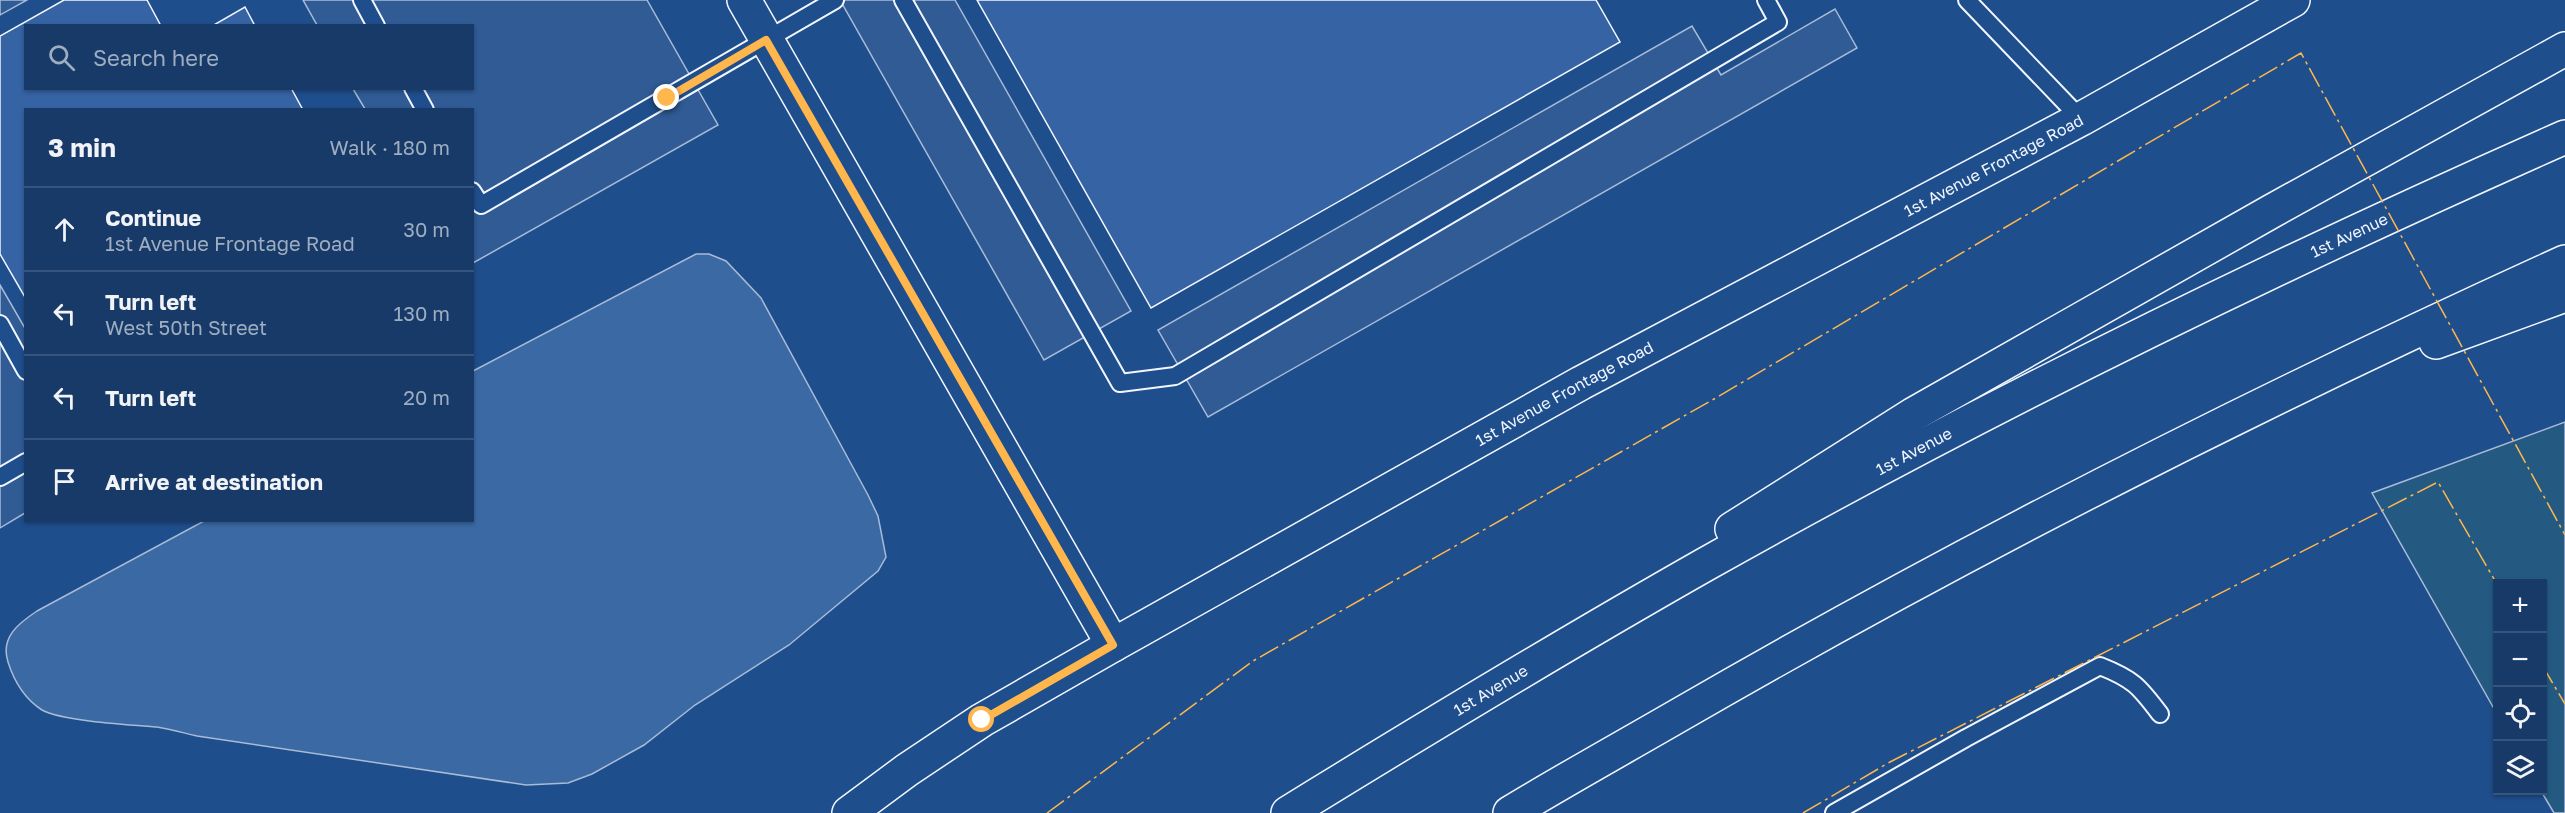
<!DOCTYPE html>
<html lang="en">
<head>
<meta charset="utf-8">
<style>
  :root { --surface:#173a69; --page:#244571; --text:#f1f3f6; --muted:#9eadc0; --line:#36547d }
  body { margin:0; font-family:"Golos Text",sans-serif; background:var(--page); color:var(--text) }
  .controls { position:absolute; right:18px; bottom:18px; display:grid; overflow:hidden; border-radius:0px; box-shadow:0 2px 4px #0004 }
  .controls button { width:54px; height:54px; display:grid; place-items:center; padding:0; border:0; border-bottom:2px solid var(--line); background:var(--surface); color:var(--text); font:30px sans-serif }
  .stop { position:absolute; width:18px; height:18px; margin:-14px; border:4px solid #ffb74d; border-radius:50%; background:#fff }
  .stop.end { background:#ffb74d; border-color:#fff; box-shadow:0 2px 6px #0008 }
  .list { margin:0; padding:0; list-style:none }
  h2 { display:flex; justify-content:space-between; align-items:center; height:78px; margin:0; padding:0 24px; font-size:26px }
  h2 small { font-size:20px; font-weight:400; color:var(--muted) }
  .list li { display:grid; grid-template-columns:39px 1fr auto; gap:18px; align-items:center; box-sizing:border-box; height:84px; padding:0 24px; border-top:2px solid var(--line) }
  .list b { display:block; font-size:22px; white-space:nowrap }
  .list p { margin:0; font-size:20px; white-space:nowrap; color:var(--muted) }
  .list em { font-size:20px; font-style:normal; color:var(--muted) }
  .icon { flex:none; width:33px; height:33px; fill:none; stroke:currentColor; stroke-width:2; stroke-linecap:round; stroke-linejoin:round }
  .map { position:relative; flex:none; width:2565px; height:813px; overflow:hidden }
  .search { position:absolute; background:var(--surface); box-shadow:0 2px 4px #0004; left:24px; top:24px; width:450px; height:66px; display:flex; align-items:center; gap:15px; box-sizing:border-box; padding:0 21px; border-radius:0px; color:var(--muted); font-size:22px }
  .panel { position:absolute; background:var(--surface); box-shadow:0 2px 4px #0004; left:24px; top:108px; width:450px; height:414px; border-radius:0px }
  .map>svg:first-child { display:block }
  .green { fill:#245a82; stroke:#a8bbd7; stroke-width:1.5 }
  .parking { fill:#305b95; stroke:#a8bbd7; stroke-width:1.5 }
  .water { fill:#3b69a3; stroke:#a8bbd7; stroke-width:1.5 }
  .building { fill:#3563a3; stroke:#f2f6ff; stroke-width:1.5 }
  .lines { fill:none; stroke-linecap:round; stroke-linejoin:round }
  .service-casing { stroke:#f2f6ff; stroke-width:20 }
  .minor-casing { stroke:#f2f6ff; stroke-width:36 }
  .tertiary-casing { stroke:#f2f6ff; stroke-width:36 }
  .primary-casing { stroke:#f2f6ff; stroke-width:36 }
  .service { stroke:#1f4e8c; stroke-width:16 }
  .minor { stroke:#1f4e8c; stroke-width:33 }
  .tertiary { stroke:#1f4e8c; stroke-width:33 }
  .primary { stroke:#1f4e8c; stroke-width:33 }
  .power { stroke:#ffb74d; stroke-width:1.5; stroke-dasharray:21 4.5 3 4.5; stroke-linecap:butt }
  .route { stroke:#ffb74d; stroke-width:8 }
  .labels { text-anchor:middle; stroke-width:4.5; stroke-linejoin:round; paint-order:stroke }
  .street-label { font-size:16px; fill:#f2f6ff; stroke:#1f4e8c }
</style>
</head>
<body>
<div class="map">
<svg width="2565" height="813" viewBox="0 0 2565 813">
  <rect width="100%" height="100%" fill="#1f4e8c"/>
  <path class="green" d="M2565,422V813H2554L2541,791L2542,584H2498L2497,714L2372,493Z"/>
  <g class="parking">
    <path d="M0,0H27L0,15Z"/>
    <path d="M303,0H647L718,125L473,263L472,110L365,109L353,89L472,88V26L317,25Z"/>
    <path d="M840,0H955L1131,311L1044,360Z"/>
    <path d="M1835,9L1857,48L1208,417L1158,330L1692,26L1721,75Z"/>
    <path d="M0,285L26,330L25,513L0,528Z"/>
  </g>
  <path class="water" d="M696,254H709L726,261L761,298L868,495L878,516L886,557L878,571L789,645L695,705L644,745L592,774L568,783L526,785L197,736C184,733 170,729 157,727C132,725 61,721 42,710C25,699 14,681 8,662C0,637 19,623 37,611L204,521L472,520L473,371Z"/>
  <g class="building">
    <path d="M64,0H147L161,26H26V88H291L303,110H26V299L0,254V36Z"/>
    <path d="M977,0H1596L1620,42L1151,308Z"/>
    <path d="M245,7L255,26H212Z"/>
  </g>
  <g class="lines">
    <g class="service-casing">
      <g id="service">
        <path d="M362,0L376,26"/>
        <path d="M903,0L1120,383L1175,376L1778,22L1766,0"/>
        <path d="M1967,0L2081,119"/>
        <path d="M413,88L425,110"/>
        <path d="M472,191L481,205L835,0"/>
        <path d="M0,324L26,371"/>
        <path d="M0,477L26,462"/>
        <path d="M1834,813L1966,738L2100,666C2133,679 2139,686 2160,714"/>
      </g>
    </g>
    <g class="minor-casing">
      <path id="minor" d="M744,0L1113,645"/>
    </g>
    <g class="tertiary-casing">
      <g id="tertiary">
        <path id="s1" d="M849,813L907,770L982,720L1113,645L1581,383L2081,119L2293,0"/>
      </g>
    </g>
    <g class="primary-casing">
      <g id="primary">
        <path d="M2436,342L2565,295"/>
        <path d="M1732,529L1914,414L2272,211L2565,49"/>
        <path id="s2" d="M1288,813C1426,728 1565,644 1706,564C1985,407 2273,266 2565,137"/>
        <path d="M1510,813C1566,779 1624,747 1681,714C1968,548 2263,399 2565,262"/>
      </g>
    </g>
    <use href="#service" class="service"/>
    <use href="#minor" class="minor"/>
    <use href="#tertiary" class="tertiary"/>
    <use href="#primary" class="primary"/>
    <g class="power">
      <path d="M2542,665L2565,704"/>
      <path d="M1047,813L1253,661L1714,399L2301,53L2565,535"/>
      <path d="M1803,813L1890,762L2438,482L2498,586"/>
    </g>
  </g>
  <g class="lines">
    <path class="route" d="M667,98L766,40L1113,645L982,720"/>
  </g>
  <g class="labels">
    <g class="street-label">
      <text dy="6" stroke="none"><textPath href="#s1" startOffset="1316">1st Avenue Frontage Road</textPath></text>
      <text dy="6" stroke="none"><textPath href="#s2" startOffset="1209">1st Avenue</textPath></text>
      <text dy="6" stroke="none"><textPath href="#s1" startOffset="830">1st Avenue Frontage Road</textPath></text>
      <text dy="6" stroke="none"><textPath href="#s2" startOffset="723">1st Avenue</textPath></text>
      <text dy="6" stroke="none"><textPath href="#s2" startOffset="237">1st Avenue</textPath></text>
    </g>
  </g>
</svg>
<div class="controls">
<button>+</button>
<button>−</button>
<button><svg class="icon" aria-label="locate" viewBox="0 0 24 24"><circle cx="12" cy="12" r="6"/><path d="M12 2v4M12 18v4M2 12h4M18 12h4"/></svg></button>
<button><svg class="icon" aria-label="layers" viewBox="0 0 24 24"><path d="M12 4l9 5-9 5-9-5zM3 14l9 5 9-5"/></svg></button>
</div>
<div class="stop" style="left:982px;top:720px"></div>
<div class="stop end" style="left:667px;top:98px"></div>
<div class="search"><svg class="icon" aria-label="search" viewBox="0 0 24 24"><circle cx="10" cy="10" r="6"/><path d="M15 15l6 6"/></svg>Search here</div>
<section class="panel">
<h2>3 min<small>Walk · 180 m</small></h2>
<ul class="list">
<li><svg class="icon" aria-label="ahead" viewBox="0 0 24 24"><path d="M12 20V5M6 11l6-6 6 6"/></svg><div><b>Continue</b><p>1st Avenue Frontage Road</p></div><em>30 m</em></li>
<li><svg class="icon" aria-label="left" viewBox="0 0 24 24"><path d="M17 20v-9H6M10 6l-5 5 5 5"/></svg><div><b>Turn left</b><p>West 50th Street</p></div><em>130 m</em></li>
<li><svg class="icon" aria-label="left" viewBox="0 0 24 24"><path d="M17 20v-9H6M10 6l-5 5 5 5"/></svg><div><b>Turn left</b></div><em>20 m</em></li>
<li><svg class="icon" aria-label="arrive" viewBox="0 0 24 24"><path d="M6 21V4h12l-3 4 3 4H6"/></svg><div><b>Arrive at destination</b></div></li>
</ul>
</section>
</div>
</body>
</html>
